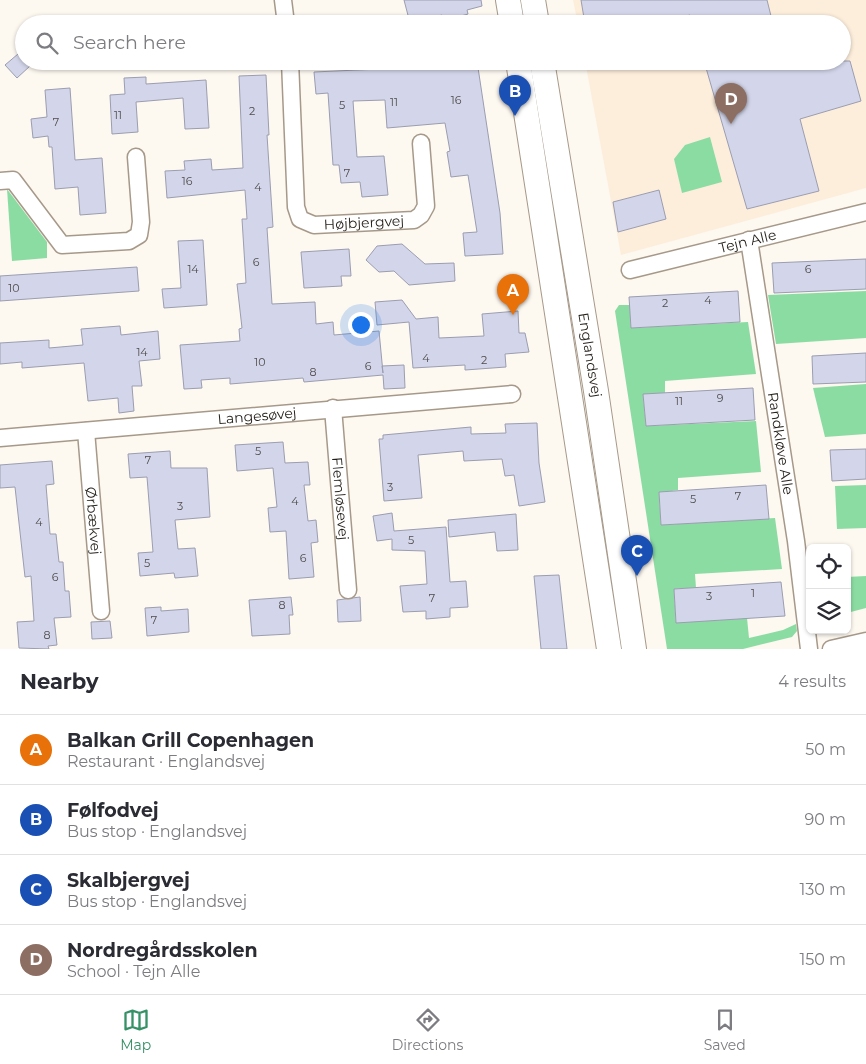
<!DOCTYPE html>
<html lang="en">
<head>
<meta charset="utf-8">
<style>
  :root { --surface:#fff; --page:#f7f7f7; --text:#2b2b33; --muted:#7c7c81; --line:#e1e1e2; --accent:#379167 }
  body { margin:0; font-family:Montserrat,sans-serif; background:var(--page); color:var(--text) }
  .controls { position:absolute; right:15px; bottom:15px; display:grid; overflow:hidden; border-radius:8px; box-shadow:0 1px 4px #0004 }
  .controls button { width:45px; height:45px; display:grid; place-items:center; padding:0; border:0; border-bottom:1px solid var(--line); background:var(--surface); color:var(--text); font:25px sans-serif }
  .you { position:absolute; left:360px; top:324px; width:18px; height:18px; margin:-12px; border:4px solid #fff; border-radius:50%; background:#1a73e8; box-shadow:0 0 0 8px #1a73e833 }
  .badge { display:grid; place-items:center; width:32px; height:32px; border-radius:50%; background:var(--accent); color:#fff; font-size:16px; font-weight:700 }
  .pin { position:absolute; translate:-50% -41px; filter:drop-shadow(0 1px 2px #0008) }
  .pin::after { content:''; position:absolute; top:26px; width:18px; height:15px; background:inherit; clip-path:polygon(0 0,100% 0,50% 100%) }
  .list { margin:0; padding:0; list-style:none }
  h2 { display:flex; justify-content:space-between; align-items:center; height:65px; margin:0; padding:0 20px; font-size:21px }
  h2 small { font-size:16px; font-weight:400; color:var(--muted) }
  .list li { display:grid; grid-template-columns:32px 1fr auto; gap:15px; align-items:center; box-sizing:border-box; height:70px; padding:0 20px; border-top:1px solid var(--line) }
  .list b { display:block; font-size:19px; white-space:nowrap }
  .list p { margin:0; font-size:16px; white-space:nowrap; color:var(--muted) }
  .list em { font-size:16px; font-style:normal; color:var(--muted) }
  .icon { flex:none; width:28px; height:28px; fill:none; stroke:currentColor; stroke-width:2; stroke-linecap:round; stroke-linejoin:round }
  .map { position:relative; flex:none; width:866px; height:649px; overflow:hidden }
  .search { position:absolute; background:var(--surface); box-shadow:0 1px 4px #0004; left:15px; right:15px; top:15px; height:55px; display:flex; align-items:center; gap:12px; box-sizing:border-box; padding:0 18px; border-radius:28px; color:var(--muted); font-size:19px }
  .sheet { height:345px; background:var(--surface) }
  nav { display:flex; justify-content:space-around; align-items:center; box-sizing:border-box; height:70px; border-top:1px solid var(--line); background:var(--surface); font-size:14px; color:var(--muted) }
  nav a { display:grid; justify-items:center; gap:2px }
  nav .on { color:var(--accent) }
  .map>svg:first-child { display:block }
  .built { fill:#fdeedb }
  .green { fill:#8bdca3 }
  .building { fill:#d3d6ea; stroke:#9b9db0 }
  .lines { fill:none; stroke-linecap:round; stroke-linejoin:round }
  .street-casing { stroke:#a69989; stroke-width:19 }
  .secondary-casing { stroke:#a69989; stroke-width:26 }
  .street { stroke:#fff; stroke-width:16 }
  .secondary { stroke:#fff; stroke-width:24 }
  .labels { text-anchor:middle; stroke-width:4; stroke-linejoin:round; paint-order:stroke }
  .number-label { font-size:11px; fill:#4f4c4c }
  .street-label { font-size:14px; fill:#231e18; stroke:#fff }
</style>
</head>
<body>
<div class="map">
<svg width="866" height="649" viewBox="0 0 866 649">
  <rect width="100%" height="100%" fill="#fdf8f0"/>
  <path class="built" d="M573,0H866V188L621,255L585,61H842V24H578Z"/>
  <g class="green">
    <path d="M710,137L722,182L682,193L674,159L685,145Z"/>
    <path d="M7,189L47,242V258L12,261Z"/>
    <path d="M866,291V338L776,344L768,295Z"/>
    <path d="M619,305H630L631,328L748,322L756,374L665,381V393L643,395L646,426L756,421L761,472L678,478V490L659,493L661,525L775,518L782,569L695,574L696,588L674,589L676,622L747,618L749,638L783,630L796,624L797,631L792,637L743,649H667L615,311Z"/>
    <path d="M866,384V434L825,437L813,388Z"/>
    <path d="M866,485V528L837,529L835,486Z"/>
    <path d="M866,576V608L847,613V577Z"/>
  </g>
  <g class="building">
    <path d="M404,0H481L482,6L467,10L468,14L444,21L442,15L410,23Z"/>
    <path d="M581,0H767L773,24H692L690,15L657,24H585Z"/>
    <path d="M18,54L30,66L17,78L5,65Z"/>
    <path d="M410,61H438V67L477,61L500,213L503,254L465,256L463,233L477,232L468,175L451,177L447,152L450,151L445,123L387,128L385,100L353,101L357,157L384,156L388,195L362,197L360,182L341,183L339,165H333L328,93L316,94L314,72L379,69L378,67L411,64Z"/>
    <path d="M704,61H850L861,101L800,119L819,191L747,209Z"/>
    <path d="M266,75L269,135H267L273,227L267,228L272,304L315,302L316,324L333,322L334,335L379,331L383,373L382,366L404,365L405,388L384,389L383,375L304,382L303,378L230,384V378L201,380L202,388L184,389L180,345L240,341L239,329L242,328L237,284L246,283L242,219H247L245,190L167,198L165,171L185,170L184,161L211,159L212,170L243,168L239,76Z"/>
    <path d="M146,77V84L206,80L209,128L185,129L183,98L136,102L138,132L112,134L110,95L125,94L124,78Z"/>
    <path d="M70,88L75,160L102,158L106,213L80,215L78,187L55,189L52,147H49L48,136L33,138L31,119L47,117L45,90Z"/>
    <path d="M659,190L666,219L618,232L613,202Z"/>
    <path d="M203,240L207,305L164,308L162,289L181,288L178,241Z"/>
    <path d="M402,244L425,264L454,263L455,281L409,285L394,271L379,272L366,260L377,246Z"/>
    <path d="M349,249L351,276H341L342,286L304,288L301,252Z"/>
    <path d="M866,259V289L774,293L772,263Z"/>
    <path d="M137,267L139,291L0,301V276Z"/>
    <path d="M738,291L740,322L631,328L629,297Z"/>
    <path d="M402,300L416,319L438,317L439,338L484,336L482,314L518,311L519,333H525L529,352L505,354L506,367L465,370V365L413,368L409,322L377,325L375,302Z"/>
    <path d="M120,326L121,335L158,331L160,359L139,361L142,386H132L134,411L119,413L118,398L88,401L84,363L22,368V362L0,364V343L49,340V348L83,345L81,329Z"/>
    <path d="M866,353V382L813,384L812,356Z"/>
    <path d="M753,388L755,420L646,426L643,394Z"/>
    <path d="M537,423L539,463L545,502L519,506L514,475L505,476L502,459L464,461L463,451L418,455L422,498L384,501L379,439H383V435L471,427V434L506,433L505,424Z"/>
    <path d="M283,442L285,463L308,462L310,485H304L308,521L316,520L318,542L311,543L314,577L289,579L286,531L270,532L268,508L277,507L273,468L237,471L235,445Z"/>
    <path d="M866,449V479L832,481L830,450Z"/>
    <path d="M170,451L171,468H207L210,517L175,520L178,549L195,548L198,576L175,578L174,573L140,576L138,553L153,552L147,477L130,478L128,454Z"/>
    <path d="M52,461L54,484L46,485L50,534H56L59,562H63L65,591H69L71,617L54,618L57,645L48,646L49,649L19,648L17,622L34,621L31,576L25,577L15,487L0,488V465Z"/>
    <path d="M766,485L769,519L661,525L659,492Z"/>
    <path d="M392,513L394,531L446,527L450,582L466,581L468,607L450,608V617L426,619V611L403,612L400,586L427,584L425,551L392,550V539L377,541L373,516Z"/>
    <path d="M516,514L518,550L497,551L495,532L449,537L448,520Z"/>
    <path d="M559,575L567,649H541L534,576Z"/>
    <path d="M781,582L785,616L676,623L674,589Z"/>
    <path d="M291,597L293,615H289L290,634L252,636L249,600Z"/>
    <path d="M360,597L361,621L338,622L337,600Z"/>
    <path d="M161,607V611L188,609L189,632L147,636L145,608Z"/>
    <path d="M110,621L112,638L92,639L91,622Z"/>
  </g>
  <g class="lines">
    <g class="street-casing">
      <g id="street">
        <path d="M283,0L286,24"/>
        <path id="s1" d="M290,61L296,207L300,219L314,225L414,220L421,215L426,206L421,143"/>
        <path d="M0,181L13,180L62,245L129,241L139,235L141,222L136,157"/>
        <path id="s2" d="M749,240L796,541L809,649"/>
        <path id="s3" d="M630,270L866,212"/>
        <path id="s4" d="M333,408L348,590"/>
        <path id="s5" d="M86,431L101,611"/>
        <path id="s6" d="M0,438L512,394"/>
        <path d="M831,649L866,641"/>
      </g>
    </g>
    <g class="secondary-casing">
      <g id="secondary">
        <path d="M508,0L512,24"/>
        <path d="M533,0L537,24"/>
        <path d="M518,61L609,649"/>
        <path id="s7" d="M542,61L596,391L634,649"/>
      </g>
    </g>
    <use href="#street" class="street"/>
    <use href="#secondary" class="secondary"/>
  </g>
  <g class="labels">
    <g class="number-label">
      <text x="456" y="104">16</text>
      <text x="394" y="106">11</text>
      <text x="342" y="109">5</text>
      <text x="252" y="115">2</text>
      <text x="118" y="119">11</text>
      <text x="56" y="126">7</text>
      <text x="347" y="177">7</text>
      <text x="187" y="185">16</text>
      <text x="258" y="191">4</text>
      <text x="256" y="266">6</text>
      <text x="193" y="273">14</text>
      <text x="808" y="273">6</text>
      <text x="14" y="292">10</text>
      <text x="708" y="304">4</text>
      <text x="665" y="307">2</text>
      <text x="142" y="356">14</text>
      <text x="426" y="362">4</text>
      <text x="484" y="364">2</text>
      <text x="260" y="366">10</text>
      <text x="368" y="370">6</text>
      <text x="313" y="376">8</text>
      <text x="720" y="402">9</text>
      <text x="679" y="405">11</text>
      <text x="258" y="455">5</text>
      <text x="148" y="464">7</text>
      <text x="390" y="491">3</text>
      <text x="738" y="500">7</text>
      <text x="693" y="503">5</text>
      <text x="295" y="505">4</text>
      <text x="180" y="510">3</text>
      <text x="39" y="526">4</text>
      <text x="411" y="544">5</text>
      <text x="303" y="562">6</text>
      <text x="147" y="567">5</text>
      <text x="55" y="581">6</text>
      <text x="753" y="597">1</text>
      <text x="709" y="600">3</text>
      <text x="432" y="602">7</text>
      <text x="282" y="609">8</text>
      <text x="154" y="624">7</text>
      <text x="47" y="639">8</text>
    </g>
    <g class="street-label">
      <text dy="5" stroke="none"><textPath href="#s1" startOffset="224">Højbjergvej</textPath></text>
      <text dy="5" stroke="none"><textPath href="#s3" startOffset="121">Tejn Alle</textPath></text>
      <text dy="5" stroke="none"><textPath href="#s7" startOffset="298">Englandsvej</textPath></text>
      <text dy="5" stroke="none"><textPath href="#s6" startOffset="258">Langesøvej</textPath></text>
      <text dy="5" stroke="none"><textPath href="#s2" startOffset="206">Randkløve Alle</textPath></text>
      <text dy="5" stroke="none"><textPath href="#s4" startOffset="91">Flemløsevej</textPath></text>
      <text dy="5" stroke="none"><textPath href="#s5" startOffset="90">Ørbækvej</textPath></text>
    </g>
  </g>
</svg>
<div class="controls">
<button><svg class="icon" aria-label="locate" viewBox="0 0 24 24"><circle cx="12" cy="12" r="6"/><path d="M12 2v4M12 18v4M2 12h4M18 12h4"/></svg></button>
<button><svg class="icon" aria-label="layers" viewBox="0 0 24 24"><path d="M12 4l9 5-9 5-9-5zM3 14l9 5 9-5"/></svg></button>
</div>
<div class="you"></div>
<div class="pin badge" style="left:513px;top:315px;background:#e8710a">A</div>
<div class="pin badge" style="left:515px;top:116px;background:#1a4fb4">B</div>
<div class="pin badge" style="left:637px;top:576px;background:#1a4fb4">C</div>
<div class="pin badge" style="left:731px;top:124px;background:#8d6e63">D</div>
<div class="search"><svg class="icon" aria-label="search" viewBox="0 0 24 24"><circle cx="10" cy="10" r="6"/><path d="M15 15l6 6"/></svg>Search here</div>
</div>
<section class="sheet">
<h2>Nearby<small>4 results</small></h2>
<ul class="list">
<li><span class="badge" style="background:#e8710a">A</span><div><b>Balkan Grill Copenhagen</b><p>Restaurant · Englandsvej</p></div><em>50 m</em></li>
<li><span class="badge" style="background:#1a4fb4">B</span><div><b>Følfodvej</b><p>Bus stop · Englandsvej</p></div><em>90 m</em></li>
<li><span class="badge" style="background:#1a4fb4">C</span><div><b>Skalbjergvej</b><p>Bus stop · Englandsvej</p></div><em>130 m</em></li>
<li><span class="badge" style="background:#8d6e63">D</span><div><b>Nordregårdsskolen</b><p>School · Tejn Alle</p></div><em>150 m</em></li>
</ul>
</section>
<nav>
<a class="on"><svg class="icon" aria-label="map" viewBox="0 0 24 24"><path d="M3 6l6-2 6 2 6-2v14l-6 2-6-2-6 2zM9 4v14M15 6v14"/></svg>Map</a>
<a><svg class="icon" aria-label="directions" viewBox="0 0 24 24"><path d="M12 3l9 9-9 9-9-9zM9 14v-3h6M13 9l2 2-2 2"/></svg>Directions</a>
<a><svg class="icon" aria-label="saved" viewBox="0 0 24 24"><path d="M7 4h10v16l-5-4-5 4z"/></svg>Saved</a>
</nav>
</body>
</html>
